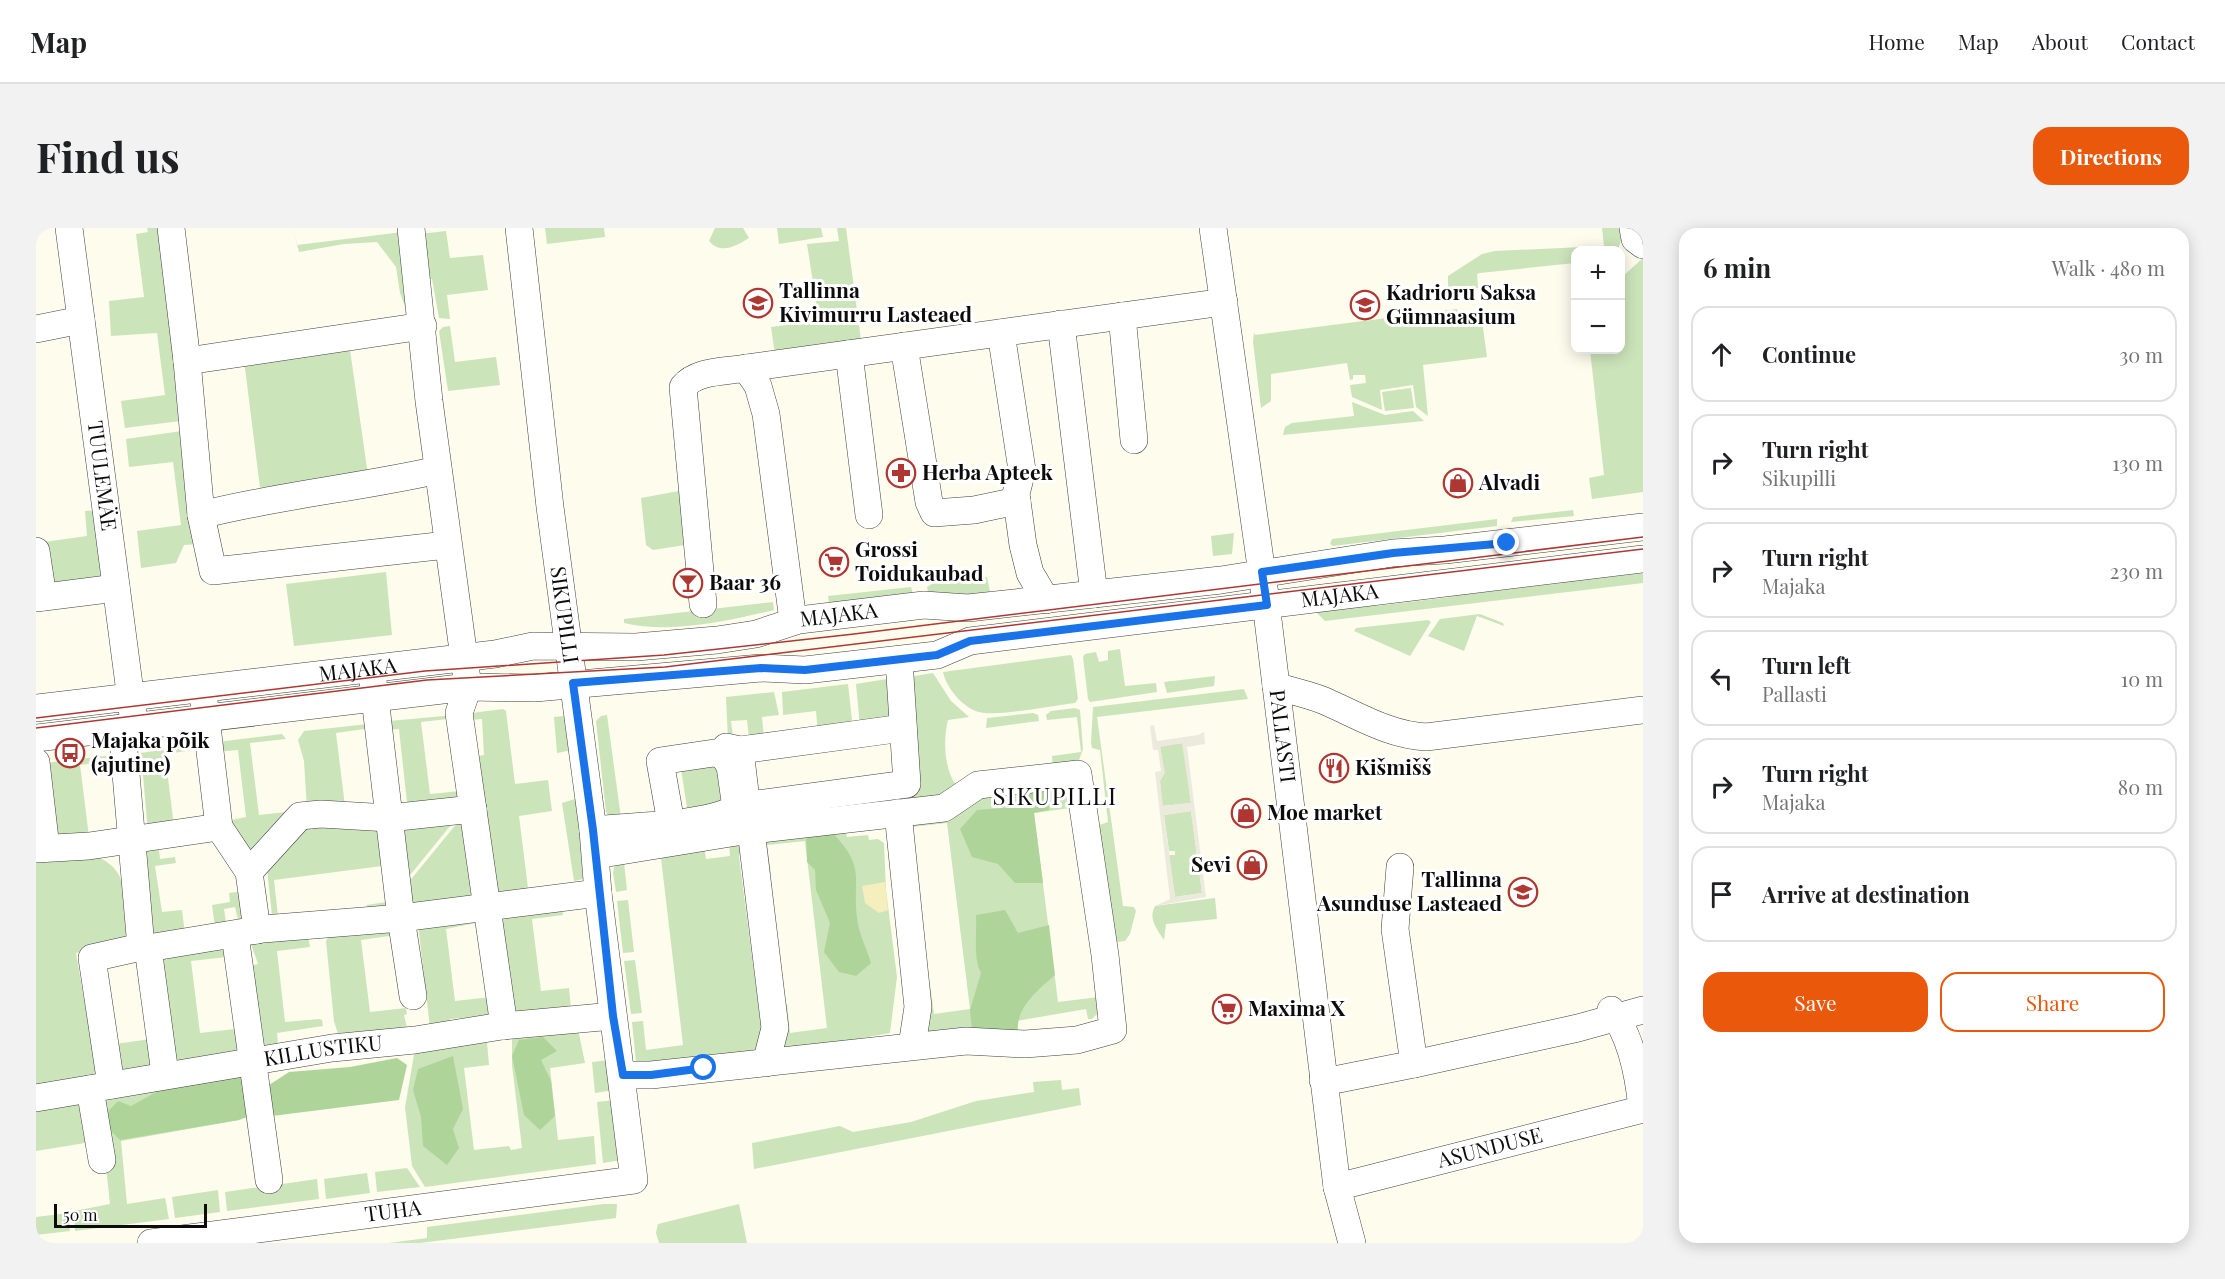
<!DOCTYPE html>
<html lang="en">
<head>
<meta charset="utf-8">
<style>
  :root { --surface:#fff; --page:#f2f2f2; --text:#202124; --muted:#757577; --line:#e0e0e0; --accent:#ea580c }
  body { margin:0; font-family:"Playfair Display",serif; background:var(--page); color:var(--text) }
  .controls { position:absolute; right:18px; top:18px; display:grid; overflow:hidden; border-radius:12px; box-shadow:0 3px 15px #0003 }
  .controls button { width:54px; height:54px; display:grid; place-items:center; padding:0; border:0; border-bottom:2px solid var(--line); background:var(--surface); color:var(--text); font:30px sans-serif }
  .scale { position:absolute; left:18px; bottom:15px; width:153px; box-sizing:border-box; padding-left:6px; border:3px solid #0c0c0c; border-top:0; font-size:16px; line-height:21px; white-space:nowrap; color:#0c0c0c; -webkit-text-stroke:4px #fff; paint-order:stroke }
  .stop { position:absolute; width:18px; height:18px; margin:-14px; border:4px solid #1a73e8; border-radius:50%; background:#fff }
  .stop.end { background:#1a73e8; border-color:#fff; box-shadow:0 2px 6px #0008 }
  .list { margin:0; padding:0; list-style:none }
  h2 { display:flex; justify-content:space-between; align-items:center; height:78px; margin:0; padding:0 24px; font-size:26px }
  h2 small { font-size:20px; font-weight:400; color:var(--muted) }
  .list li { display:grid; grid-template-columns:39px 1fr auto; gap:18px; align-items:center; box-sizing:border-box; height:96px; margin:0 12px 12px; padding:0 12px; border:2px solid var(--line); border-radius:18px }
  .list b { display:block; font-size:22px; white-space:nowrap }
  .list p { margin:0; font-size:20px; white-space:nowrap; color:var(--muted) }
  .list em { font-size:20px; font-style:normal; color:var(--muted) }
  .actions { display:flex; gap:12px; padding:18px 24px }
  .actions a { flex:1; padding:14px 0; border:2px solid var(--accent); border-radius:18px; text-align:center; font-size:21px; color:var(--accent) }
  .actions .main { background:var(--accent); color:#fff }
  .icon { flex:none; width:33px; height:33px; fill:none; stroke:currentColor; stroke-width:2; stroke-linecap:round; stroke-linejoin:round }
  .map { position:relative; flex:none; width:1607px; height:1015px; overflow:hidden; border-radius:18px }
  header { display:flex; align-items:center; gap:36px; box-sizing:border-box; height:84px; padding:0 30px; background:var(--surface); border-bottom:2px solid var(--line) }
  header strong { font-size:28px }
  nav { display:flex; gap:33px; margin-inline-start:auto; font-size:21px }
  .intro { display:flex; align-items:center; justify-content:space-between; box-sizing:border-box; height:144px; padding:0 36px }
  h1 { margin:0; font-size:42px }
  .button { padding:15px 27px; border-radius:18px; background:var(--accent); color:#fff; font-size:21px; font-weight:700 }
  main { display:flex; gap:36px; padding:0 36px }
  aside { flex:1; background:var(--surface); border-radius:18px; box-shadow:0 3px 15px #0003 }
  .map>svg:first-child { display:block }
  .green { fill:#cce4ba }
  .forest { fill:#afd49a }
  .sand { fill:#f5eebd }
  .plaza { fill:#eceadd; fill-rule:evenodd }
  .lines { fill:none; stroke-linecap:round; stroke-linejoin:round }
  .minor-casing { stroke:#3f3f3f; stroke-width:28 }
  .minor { stroke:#fff; stroke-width:27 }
  .tram { stroke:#af3731; stroke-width:1.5 }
  .route { stroke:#1a73e8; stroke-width:8 }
  .labels { text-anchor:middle; stroke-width:6; stroke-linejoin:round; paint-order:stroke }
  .poi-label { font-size:21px; font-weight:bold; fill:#0c0c0c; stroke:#fff; text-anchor:start }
  .street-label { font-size:21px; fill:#0c0c0c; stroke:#fff }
  .quarter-label { font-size:24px; letter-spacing:1.5px; fill:#0c0c0c; stroke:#fff }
</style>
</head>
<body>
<header>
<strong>Map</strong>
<nav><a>Home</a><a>Map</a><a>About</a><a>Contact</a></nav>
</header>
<div class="intro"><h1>Find us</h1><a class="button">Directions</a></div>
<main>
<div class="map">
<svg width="1607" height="1015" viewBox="0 0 1607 1015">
  <rect width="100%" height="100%" fill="#fdfced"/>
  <g class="green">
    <path d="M111,0H131L152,192L89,200L85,173L129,167L121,105L75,108L73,73L108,69L100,6L112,4Z"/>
    <path d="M257,0L261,17L367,4L372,87L364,65L360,39L341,14L308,16L263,24Z"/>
    <path d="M509,0H568L569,9L511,16Z"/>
    <path d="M679,0H707L713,10C700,18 685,27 673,13Z"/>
    <path d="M741,0H785L787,9L743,16Z"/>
    <path d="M801,0H810L825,112L739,127L735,99L783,93L771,16L803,13Z"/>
    <path d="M1566,0H1584L1585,12L1582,22H1540L1539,35L1444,45L1441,46L1442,60L1415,63L1412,59V48L1446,26L1459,23L1568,18Z"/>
    <path d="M410,3L414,30L447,27L452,62L411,67L414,91L403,90L396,51H389L384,6Z"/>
    <path d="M1607,30V264L1556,271L1553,250L1568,247L1554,122H1584L1585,50Z"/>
    <path d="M1421,81L1422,88L1445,85L1451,129L1387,137L1392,188L1380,179L1377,157L1344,162L1346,182L1316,169L1314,157L1330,155L1329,147H1317V151L1314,152L1311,135L1235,146V173L1225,180L1217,114L1218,104L1219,107Z"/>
    <path d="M414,98L419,134L460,129L464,157L412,163L403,103L407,99Z"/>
    <path d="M313,115L332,247L224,260L208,132Z"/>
    <path d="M1375,160L1378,180L1349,183L1346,164Z"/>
    <path d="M1316,174L1349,187L1377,183L1388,193L1247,207L1249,199L1256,195L1318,188Z"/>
    <path d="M153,202L165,316L148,317L140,335L105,340L101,303L145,297L137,234L93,239L90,211Z"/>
    <path d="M643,263L649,317L617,322L610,317L605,270Z"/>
    <path d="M60,282L69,351L13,360L8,314L51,308L49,283Z"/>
    <path d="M1537,282L1538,288L1475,294L1477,289Z"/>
    <path d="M1461,291V298L1297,318L1294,316L1296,311Z"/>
    <path d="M1198,305L1196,326L1177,328L1175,308Z"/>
    <path d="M350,344L356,407L258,418L250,356Z"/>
    <path d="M1607,345V355L1289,393L1281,385V378L1332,371L1340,378L1415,369L1420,360H1425L1433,366L1525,355L1531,346L1539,353Z"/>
    <path d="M951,349L954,364L951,365L893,370L891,359L896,356Z"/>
    <path d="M875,359L878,370L794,382L792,368Z"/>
    <path d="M737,374L738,382C691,393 636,406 588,395V391Z"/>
    <path d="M1444,386L1467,395L1468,398L1441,388L1428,423L1392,408L1404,391Z"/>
    <path d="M1392,392L1395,394L1374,428L1318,403L1320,400Z"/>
    <path d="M1084,421L1089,458L1120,455L1121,464L1054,474L1052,471L1047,429L1049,426L1060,424L1063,434L1072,432V423Z"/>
    <path d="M1035,427L1037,431L1042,471L1039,475C1015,478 971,487 949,485C930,484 911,462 907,444Z"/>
    <path d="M897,445L915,473L933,489L912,492C907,511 908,541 920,557L911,565L875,580L877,562L872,449Z"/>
    <path d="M1179,448L1178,458L1131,465L1128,454Z"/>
    <path d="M851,451L857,491L824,499L820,456Z"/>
    <path d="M812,456L817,501L782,506L780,483L747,487L746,464Z"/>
    <path d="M1208,461L1212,471L1061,489L1087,678L1098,679L1100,683L1094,706L1089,713L1081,714L1058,599L1072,594L1064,522L1056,520L1055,515L1057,479Z"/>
    <path d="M738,464L743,487L726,489L728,510H713L711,492L695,493L698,517L692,513L690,469Z"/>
    <path d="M1039,480L1044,482L1047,521L1042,535L1017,543L1016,528L1045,524L1041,489L1011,492L1010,487L1015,483Z"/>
    <path d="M467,481L470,483L479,556L512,552L516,583L483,588L492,660L527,656V658L458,672L443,528L448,527L446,491L435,492L436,485Z"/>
    <path d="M997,485L1002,487L1003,493L950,500L951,490Z"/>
    <path d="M419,487L420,490L385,494L394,566L424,563L425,572L372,584L363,501L351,502L353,493Z"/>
    <path d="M571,487L585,590L572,587L570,584L560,493L565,488Z"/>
    <path d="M528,488L536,522L521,525L518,489Z"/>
    <path d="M332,496L335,500L300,505L309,578L271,581L268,533L262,512L268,503Z"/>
    <path d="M246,506L250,511L214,515L223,587L259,583L220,629L191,593L210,589L202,522L180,524L181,514Z"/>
    <path d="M1147,515L1155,575L1126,578L1124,553L1128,545L1124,518Z"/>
    <path d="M157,517L165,521L129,526L138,598L112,604L105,525Z"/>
    <path d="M77,527L80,532L44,537L53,609L17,612L9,535Z"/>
    <path d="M680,528L693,574L651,580L644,534Z"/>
    <path d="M1032,552L1034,580L998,585L1022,774L1063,769L1062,785L1056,791H1052L1050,781L882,810L888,758L894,757L898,786L934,781L911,595L875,599L873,595L930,572Z"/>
    <path d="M539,571L542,574L547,651L538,653L526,575Z"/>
    <path d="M1155,583L1166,665L1139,669L1133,627H1139V623H1133L1128,587Z"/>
    <path d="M431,590L443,675L379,683L367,661L422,594Z"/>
    <path d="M419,592L366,657L361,597Z"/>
    <path d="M346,595L352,679L331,684V677L350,674L346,638L238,652L242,688L236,687L231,641L264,598Z"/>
    <path d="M809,600L811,609L832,607L833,612L842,611L848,615L850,662L861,749L854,805L743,825L744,777L751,776L754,805L791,800L769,613L731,617L735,646H729L728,613Z"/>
    <path d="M122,612L124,631L139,629L140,635L119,638L126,684L146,682L149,706L122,708L115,705L105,617Z"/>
    <path d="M707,612L703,629L724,790L735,795L730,823L613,838L600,834L596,794L607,793L610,822L647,817L625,630L588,634L591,662L580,664L577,645L579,633L668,617L670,631L694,628L693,614Z"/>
    <path d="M53,626C95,638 88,669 93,705C83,721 57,721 40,725L61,847L0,857V629Z"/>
    <path d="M208,663L211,696L202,692L199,679L188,681L191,700L179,699L176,677L194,674L193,665Z"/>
    <path d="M1179,670L1181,691L1130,696L1128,712C1121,701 1112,691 1119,678Z"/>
    <path d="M525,671L527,687L496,691L505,763L533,760L535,781L477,790L465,688Z"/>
    <path d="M592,672L598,724L587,725L581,673Z"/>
    <path d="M445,694L410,701L419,773L455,769L461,787L414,791L415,798L394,800L382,696L391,695L393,700Z"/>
    <path d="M350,698L360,707L325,712L334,784L370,780L371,786L368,787L371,800L303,809L298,793L290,713L293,707Z"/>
    <path d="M272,708L274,719L241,723L249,794L283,791L286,792L287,798L241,805L242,816L223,822L214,738L222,736L215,716Z"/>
    <path d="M187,719L191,729L155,733L164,805L199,801L205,823L137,835L124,727Z"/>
    <path d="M599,732L606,785L595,786L588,733Z"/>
    <path d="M542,801L549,835L514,840L522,912L558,908L560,936L389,959L376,938L369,879L379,821L451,814L453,837L428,840L438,922L473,918L475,922L486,920L476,837V811L480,808Z"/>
    <path d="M115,811L117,837L88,843L84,838L79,816Z"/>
    <path d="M573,832L578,862L559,865L556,834Z"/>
    <path d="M203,846V892L85,913L91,976L129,970L133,991L39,1003L38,983L74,976L63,873Z"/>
    <path d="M1025,852L1026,862L1043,860L1045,877L718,941L716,915L804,898L817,904L875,894L940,873L998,864L997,854Z"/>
    <path d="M578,872L585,932L567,935L561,874Z"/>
    <path d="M47,875L55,914L0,923V882Z"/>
    <path d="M371,940L384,959L341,964L339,944Z"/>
    <path d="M331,945L334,965L290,971L288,951Z"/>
    <path d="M281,951L283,971L191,983L189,964Z"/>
    <path d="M182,962L184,984L139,990L136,969Z"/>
    <path d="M568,976H581L580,990L384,1015H353L391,1010V999Z"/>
    <path d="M703,976L711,1015H623L620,1005L622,996Z"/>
    <path d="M32,985L34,1003L0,1007V989Z"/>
  </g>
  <g class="forest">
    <path d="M1010,555L1013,582L998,585L1007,655H979L962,636L936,629L924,601L941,582L991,578L989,559Z"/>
    <path d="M794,602C830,640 817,644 821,689C822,704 831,721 835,735L820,748L803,744L788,724L794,695L780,662L779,642L771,634L770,605Z"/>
    <path d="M969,682L982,705L1013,697L1019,747C1001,763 979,780 982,805L936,803L934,782L945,745C937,731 941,705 940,687Z"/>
    <path d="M507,809L521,823L505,832L515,853L519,888L504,902L488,887L476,828L483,812Z"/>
    <path d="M417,828L427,881L417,901L423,920L411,937L387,918L385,889L377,862L382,841Z"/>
    <path d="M361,830L371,837L363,872L236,888L230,859L253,844L314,839Z"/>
    <path d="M207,848L211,889L203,892L84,912L64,892L82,873L95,878L133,857Z"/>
  </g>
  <path class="sand" d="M849,654L852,682L843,685L829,675L826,658Z"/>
  <path class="plaza" d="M1118,497L1121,513L1162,507L1168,504L1169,516L1151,519L1170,669L1119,678L1134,671L1119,544L1125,543L1122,522H1117L1114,498ZM1146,515L1155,575L1127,578L1124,553L1129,545L1124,519ZM1155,583L1166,665L1139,669L1128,587Z"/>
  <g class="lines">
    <g class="minor-casing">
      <g id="minor">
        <path id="s1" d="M33,0L97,487"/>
        <path d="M135,0L151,133L165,287L177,343L411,317"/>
        <path d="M375,0L393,173L432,459L423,485L468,798"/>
        <path id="s2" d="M1177,0L1229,367L1301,959L1316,1015"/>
        <path d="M1597,0L1599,11L1607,17"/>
        <path d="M1086,88L1098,212"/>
        <path d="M1025,96L1058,366"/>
        <path d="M0,101L45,92"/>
        <path d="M965,105L986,242L980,266L987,317L994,345L1010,372"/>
        <path d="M868,118L893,274L898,285L938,282L981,273"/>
        <path d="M813,126L833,287"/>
        <path d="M151,133L387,98"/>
        <path d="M710,140L1188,74"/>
        <path d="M165,287C243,267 323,260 402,242"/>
        <path d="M0,323L7,369"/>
        <path d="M0,370L80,360"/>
        <path d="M667,376L647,159C661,142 689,144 710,140L722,158L730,186L757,393"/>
        <path d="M337,453L365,690L377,768"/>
        <path d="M1240,458C1257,464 1277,467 1293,475C1325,489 1354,507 1390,509L1607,482"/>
        <path d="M168,473L183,599L213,644L221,702"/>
        <path id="s3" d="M0,480L459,426L497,418L600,419L681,412L720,406L763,392L888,377L932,380L1185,352L1357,325L1409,322L1607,299"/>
        <path d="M86,500L105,719"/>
        <path id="s4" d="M0,510L432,459L499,460L725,440L769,442L901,427L934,413L1607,331"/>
        <path d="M690,519L704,522L867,500"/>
        <path d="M704,522L709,564L713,577L871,556L863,432"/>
        <path d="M0,534L10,620"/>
        <path d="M862,585L882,779L876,818"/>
        <path d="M557,602C593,598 671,598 700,580L694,538L687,527L678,525L624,533L635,595"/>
        <path d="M715,602L739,800L730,835"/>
        <path d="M0,621L53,618L183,599"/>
        <path d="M560,627L707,603L908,580L942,557L1042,546L1069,727L1077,802L1041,812L989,816L930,813L615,847H587"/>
        <path d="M213,644L264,588L285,586L353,590L437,581"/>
        <path d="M199,707L233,952"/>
        <path d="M112,720L227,701L365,690L562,665"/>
        <path d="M1575,782C1595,808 1603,849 1606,881"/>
        <path d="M1378,836L1542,800L1607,782"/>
        <path d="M1287,852L1303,851L1378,836L1359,701L1364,639"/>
        <path d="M75,857L56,730L105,719L112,720L129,846"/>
        <path d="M54,861L66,932"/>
        <path id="s5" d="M0,870L296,820L379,812L466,798L577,788"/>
        <path id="s6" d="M1301,959L1607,881"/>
        <path id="s7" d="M115,1015L598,952L562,665L557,602L514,279L483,0"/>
      </g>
    </g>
    <use href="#minor" class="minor"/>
    <g class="tram">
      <path d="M0,490L389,443L628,427L818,406L1607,309"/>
      <path d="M0,500L391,452L629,439L1607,321"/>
    </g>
  </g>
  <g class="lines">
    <path class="route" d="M668,840L615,847H587L577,788L557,602L537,455L725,440L769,442L901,427L934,413L1231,377L1226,344L1357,325L1471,315"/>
  </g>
  <defs>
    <g id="school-ring" transform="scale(1.5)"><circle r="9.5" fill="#fff" stroke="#af3731" stroke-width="1.5"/><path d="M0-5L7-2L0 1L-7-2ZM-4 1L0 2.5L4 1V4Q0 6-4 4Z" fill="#af3731"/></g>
    <g id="pharmacy-ring" transform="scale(1.5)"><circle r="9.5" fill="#fff" stroke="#af3731" stroke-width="1.5"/><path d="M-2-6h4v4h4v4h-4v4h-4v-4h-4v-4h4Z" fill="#af3731"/></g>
    <g id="shop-ring" transform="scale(1.5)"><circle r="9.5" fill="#fff" stroke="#af3731" stroke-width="1.5"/><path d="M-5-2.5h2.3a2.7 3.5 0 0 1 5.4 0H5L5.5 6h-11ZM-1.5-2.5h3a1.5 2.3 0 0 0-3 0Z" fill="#af3731"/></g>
    <g id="supermarket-ring" transform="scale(1.5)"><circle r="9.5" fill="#fff" stroke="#af3731" stroke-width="1.5"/><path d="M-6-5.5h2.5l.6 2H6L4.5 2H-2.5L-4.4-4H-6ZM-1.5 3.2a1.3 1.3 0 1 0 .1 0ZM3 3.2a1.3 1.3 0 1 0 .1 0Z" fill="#af3731"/></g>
    <g id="bar-ring" transform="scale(1.5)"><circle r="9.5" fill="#fff" stroke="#af3731" stroke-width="1.5"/><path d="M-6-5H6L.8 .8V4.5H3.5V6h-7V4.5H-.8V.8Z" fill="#af3731"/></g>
    <g id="bus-ring" transform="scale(1.5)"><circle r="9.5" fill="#fff" stroke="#af3731" stroke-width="1.5"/><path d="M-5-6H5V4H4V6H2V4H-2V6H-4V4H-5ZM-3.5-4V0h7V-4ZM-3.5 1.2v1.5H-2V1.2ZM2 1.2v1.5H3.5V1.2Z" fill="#af3731"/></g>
    <g id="restaurant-ring" transform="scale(1.5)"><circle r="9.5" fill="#fff" stroke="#af3731" stroke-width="1.5"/><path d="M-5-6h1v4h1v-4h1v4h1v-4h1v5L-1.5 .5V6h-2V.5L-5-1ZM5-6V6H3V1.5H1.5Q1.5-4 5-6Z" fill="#af3731"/></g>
  </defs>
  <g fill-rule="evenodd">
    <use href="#school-ring" x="722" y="75"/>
    <use href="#school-ring" x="1329" y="77"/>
    <use href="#pharmacy-ring" x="865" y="245"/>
    <use href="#shop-ring" x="1422" y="255"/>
    <use href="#supermarket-ring" x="798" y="334"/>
    <use href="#bar-ring" x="652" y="355"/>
    <use href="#bus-ring" x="34" y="525"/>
    <use href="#restaurant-ring" x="1298" y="540"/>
    <use href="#shop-ring" x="1210" y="585"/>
    <use href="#shop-ring" x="1216" y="637"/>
    <use href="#school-ring" x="1487" y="664"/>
    <use href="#supermarket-ring" x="1191" y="781"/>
  </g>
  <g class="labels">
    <g class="poi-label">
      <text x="743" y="70">Tallinna<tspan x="743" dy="24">Kivimurru Lasteaed</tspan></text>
      <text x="1350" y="72">Kadrioru Saksa<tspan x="1350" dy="24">Gümnaasium</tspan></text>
      <text x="886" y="252">Herba Apteek</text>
      <text x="1443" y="262">Alvadi</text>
      <text x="819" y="329">Grossi<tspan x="819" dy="24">Toidukaubad</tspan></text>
      <text x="673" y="362">Baar 36</text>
      <text x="55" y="520">Majaka põik<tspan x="55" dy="24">(ajutine)</tspan></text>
      <text x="1319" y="547">Kišmišš</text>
      <text x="1231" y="592">Moe market</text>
      <text x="1195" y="644" text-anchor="end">Sevi</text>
      <text x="1466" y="659" text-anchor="end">Tallinna<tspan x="1466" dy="24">Asunduse Lasteaed</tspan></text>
      <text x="1212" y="788">Maxima X</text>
    </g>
    <g class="street-label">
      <text dy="7" stroke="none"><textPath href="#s1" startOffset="250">TUULEMÄE</textPath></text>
      <text dy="7" stroke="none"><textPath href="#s4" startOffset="1314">MAJAKA</textPath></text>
      <text transform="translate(528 387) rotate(82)" y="7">SIKUPILLI</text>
      <text dy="7" stroke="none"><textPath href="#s3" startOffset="810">MAJAKA</textPath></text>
      <text dy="7" stroke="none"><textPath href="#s3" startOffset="324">MAJAKA</textPath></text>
      <text dy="7" stroke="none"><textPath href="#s2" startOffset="513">PALLASTI</textPath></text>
      <text dy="7" stroke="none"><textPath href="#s5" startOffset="291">KILLUSTIKU</textPath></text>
      <text dy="7" stroke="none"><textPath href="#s6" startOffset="158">ASUNDUSE</textPath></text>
      <text dy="7" stroke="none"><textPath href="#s7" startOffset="244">TUHA</textPath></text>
    </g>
    <g class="quarter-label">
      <text x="1019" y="577">SIKUPILLI</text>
    </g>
  </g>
</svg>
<div class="controls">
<button>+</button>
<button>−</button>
</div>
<div class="scale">50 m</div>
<div class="stop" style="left:668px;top:840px"></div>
<div class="stop end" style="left:1471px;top:315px"></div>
</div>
<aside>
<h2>6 min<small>Walk · 480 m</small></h2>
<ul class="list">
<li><svg class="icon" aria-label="ahead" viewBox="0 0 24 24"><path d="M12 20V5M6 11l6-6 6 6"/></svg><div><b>Continue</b></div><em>30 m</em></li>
<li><svg class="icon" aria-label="right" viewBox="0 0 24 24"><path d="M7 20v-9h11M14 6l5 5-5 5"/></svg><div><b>Turn right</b><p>Sikupilli</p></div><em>130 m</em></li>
<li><svg class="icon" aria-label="right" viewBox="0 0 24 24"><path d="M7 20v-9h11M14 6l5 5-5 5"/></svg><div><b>Turn right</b><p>Majaka</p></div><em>230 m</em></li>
<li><svg class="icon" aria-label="left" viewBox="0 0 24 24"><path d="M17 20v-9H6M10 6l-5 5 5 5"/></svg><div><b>Turn left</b><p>Pallasti</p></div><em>10 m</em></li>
<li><svg class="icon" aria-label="right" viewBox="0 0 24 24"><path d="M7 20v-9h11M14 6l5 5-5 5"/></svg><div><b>Turn right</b><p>Majaka</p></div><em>80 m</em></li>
<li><svg class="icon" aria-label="arrive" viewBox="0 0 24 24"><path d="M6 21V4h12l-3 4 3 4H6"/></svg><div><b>Arrive at destination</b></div></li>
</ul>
<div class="actions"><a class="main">Save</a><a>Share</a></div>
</aside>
</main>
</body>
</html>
